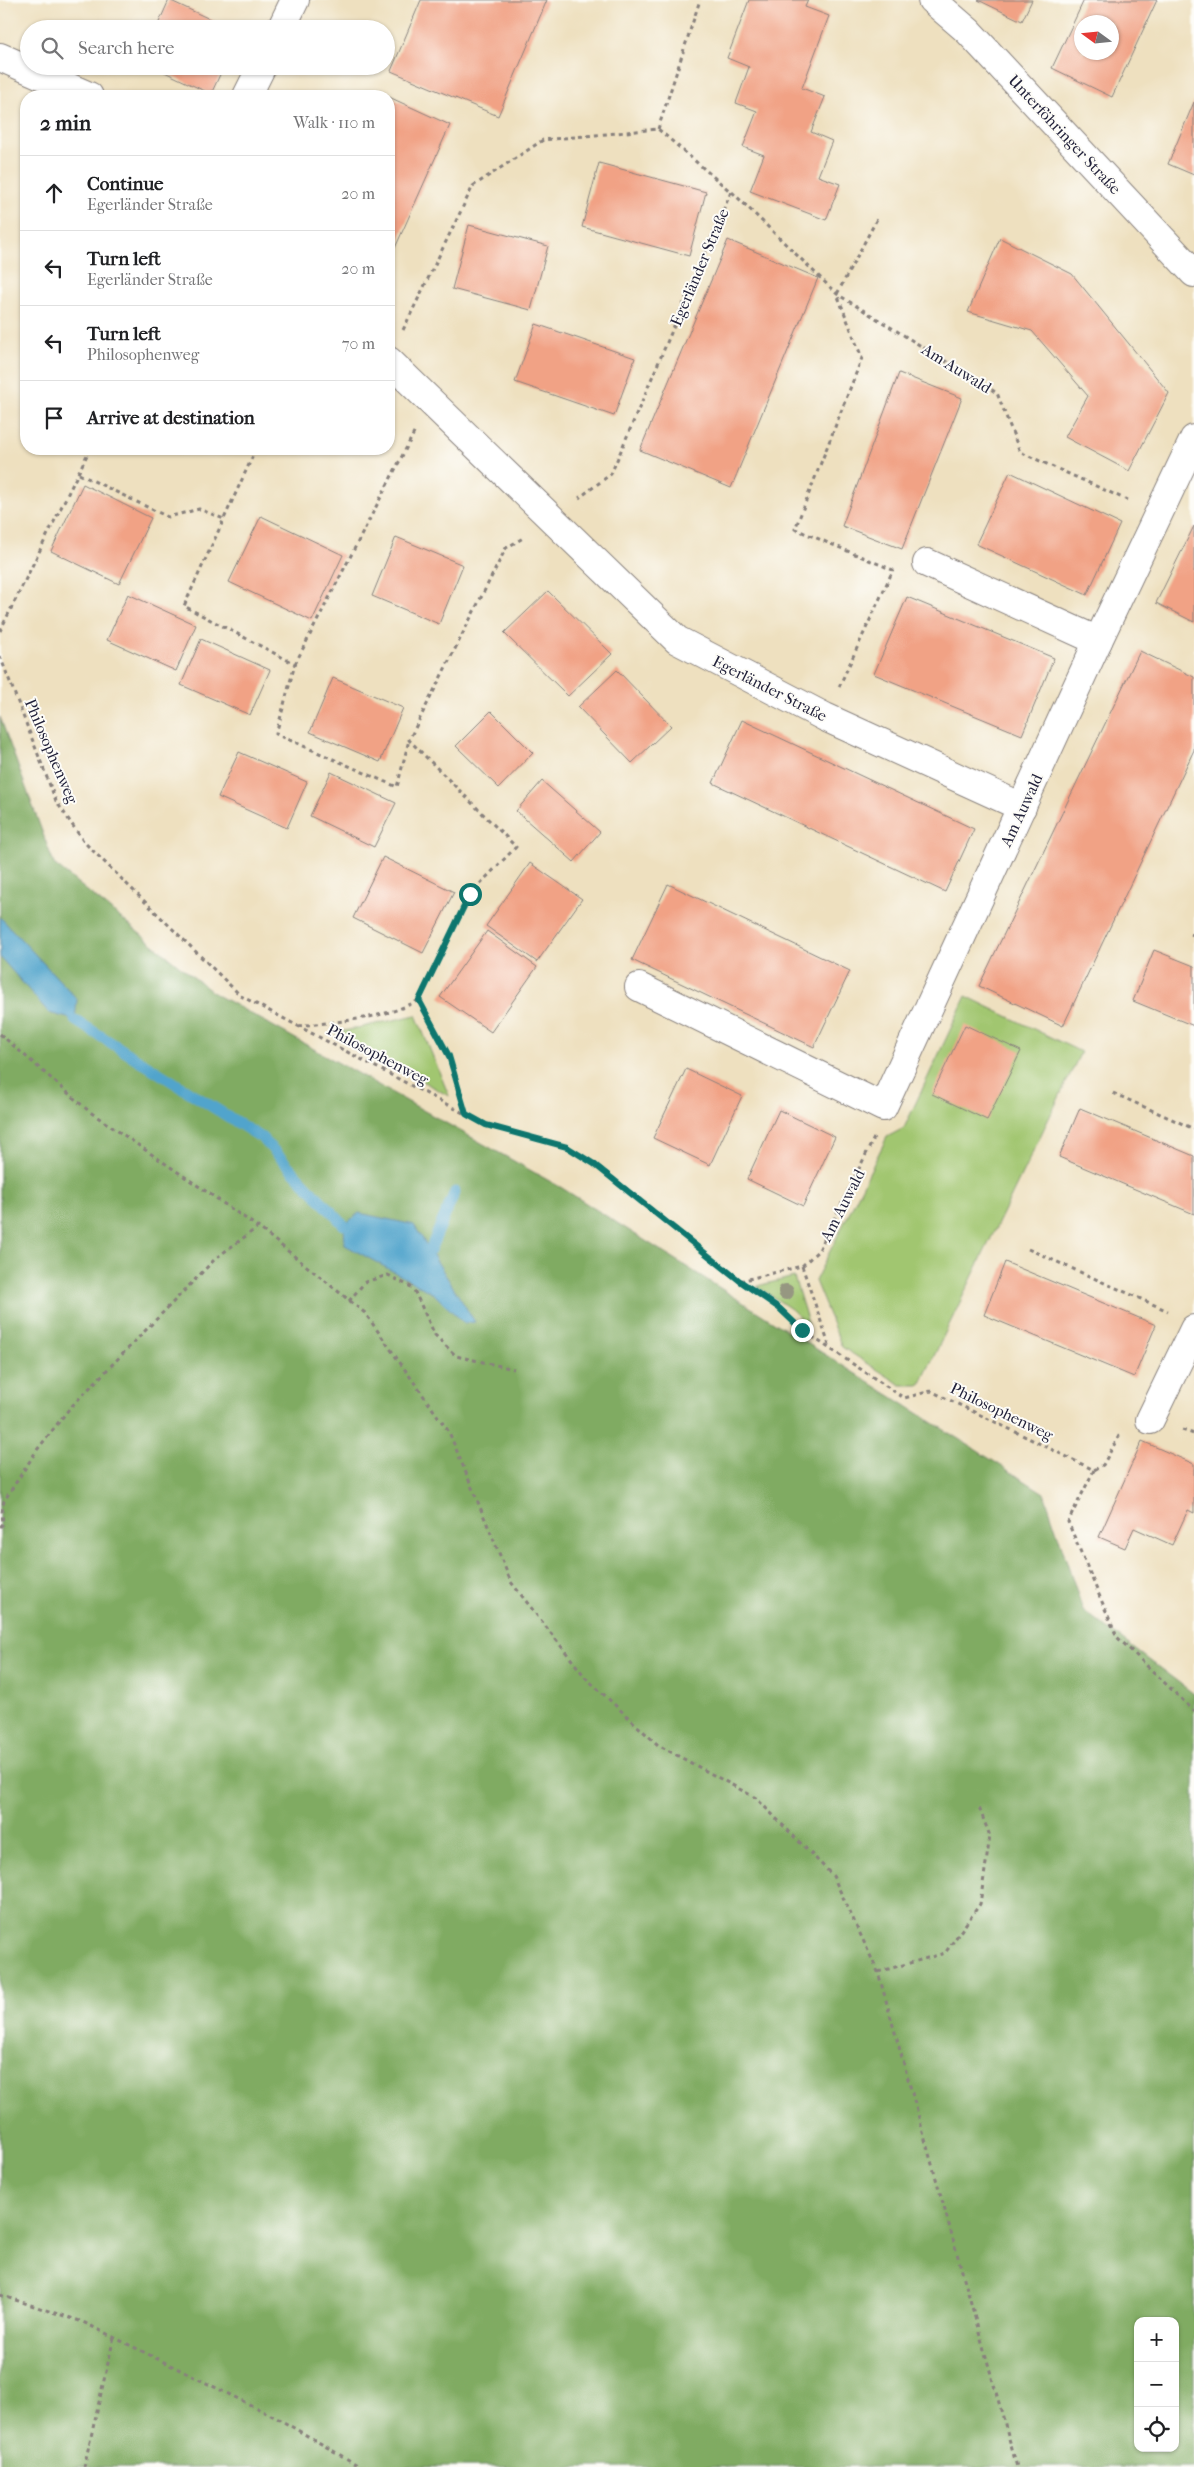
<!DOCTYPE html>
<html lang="en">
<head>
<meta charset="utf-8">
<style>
  :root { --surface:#fff; --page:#f6f6f6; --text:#202124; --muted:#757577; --line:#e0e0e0 }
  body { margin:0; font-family:"IM FELL French Canon",serif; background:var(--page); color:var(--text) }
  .controls { position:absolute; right:15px; bottom:15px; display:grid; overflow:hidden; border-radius:10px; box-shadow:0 1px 4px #0004 }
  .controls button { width:45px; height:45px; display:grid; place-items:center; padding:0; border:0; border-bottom:1px solid var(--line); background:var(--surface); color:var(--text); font:25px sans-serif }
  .compass { position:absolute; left:1074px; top:15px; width:45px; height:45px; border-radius:50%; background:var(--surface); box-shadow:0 1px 4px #0004; rotate:285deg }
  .stop { position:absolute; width:15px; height:15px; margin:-11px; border:4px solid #0f766e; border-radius:50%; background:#fff }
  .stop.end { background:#0f766e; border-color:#fff; box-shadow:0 1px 5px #0008 }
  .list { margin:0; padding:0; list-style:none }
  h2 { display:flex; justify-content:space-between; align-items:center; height:65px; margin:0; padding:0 20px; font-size:21px }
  h2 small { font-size:16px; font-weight:400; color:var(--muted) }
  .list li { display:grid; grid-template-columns:32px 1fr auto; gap:15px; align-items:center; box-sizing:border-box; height:75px; padding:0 20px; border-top:1px solid var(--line) }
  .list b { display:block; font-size:19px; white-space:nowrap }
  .list p { margin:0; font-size:16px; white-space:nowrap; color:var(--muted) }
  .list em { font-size:16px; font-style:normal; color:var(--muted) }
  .icon { flex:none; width:28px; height:28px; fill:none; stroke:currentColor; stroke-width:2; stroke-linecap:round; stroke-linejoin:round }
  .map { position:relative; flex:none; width:1194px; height:2467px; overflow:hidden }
  .search { position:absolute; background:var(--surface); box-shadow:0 1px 4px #0004; left:20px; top:20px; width:375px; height:55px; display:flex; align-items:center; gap:12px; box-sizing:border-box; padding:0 18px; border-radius:28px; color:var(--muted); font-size:19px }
  .panel { position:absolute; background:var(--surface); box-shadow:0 1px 4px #0004; left:20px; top:90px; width:375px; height:365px; border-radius:20px }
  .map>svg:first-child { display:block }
  .green { fill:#a1c670; stroke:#627456 }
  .forest { fill:#80ab62; stroke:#51664e; fill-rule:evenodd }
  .water { fill:#51a4cc; stroke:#3a6384 }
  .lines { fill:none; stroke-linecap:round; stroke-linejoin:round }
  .stream { stroke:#51a4cc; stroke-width:11 }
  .building { fill:#f1a285; fill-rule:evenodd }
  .minor-casing { stroke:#88817d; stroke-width:30 }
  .path { stroke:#88817d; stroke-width:3; stroke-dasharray:4 4; stroke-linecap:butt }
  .minor { stroke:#fff; stroke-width:28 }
  .tree { fill:#969781 }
  .route { stroke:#0f766e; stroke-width:6 }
  .labels { text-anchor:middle; stroke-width:4; stroke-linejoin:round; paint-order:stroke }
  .street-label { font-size:16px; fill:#22223b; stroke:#fdfcf7 }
</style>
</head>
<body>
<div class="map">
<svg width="1194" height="2467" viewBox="0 0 1194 2467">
  <rect width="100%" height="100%" fill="#fdfcf7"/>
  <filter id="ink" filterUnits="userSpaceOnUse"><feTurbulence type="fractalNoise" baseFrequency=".02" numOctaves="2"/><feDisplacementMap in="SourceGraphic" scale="10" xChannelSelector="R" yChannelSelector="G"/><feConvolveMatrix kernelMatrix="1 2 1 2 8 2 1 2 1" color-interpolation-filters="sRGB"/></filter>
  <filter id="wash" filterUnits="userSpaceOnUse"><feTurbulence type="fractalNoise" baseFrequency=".0096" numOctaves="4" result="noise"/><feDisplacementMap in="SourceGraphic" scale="20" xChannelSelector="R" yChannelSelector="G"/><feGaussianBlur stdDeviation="1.12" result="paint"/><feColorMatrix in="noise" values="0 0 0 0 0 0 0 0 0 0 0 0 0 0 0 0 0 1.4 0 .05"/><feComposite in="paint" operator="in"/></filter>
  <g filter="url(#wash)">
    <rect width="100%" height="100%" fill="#eee0bf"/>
    <g class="green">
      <path d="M966,996L1081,1052L920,1385H901L842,1347L815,1281L887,1137L904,1128Z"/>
      <path d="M416,1015L449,1096L335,1033Z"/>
      <path d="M794,1277L809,1326L791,1309L757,1286Z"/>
    </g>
    <path class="forest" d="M0,717L54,864L212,992L562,1188L1044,1493L1083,1610L1194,1694V2467H0ZM1138,2321H1175V2448H1138Z"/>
    <g class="water">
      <path d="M0,917L77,999L75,1020L49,1013L0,957Z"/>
      <path d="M359,1213L414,1225L475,1322L464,1323L434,1294L345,1245L344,1225Z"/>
    </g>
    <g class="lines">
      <g class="stream">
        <path d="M75,1020L262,1138L344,1225"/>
        <path d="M430,1250L455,1192"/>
      </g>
    </g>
    <g id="blocks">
      <g class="building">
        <path d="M169,0L231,29H156Z"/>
        <path d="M421,0H547L498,116L391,71Z"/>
        <path d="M749,0H808L805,7L829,16L802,88L825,97L811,132L832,141L818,176L840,184L826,220L750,191L764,155L743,147L757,111L736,103L749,67L727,58Z"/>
        <path d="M978,0H1032L1022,21Z"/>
        <path d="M1084,0H1157L1112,97L1052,68ZM1082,22H1112V52H1082Z"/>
        <path d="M152,66H224L211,94Z"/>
        <path d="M389,97L450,125L395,248L389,245Z"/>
        <path d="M1194,102V175L1168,164Z"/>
        <path d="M599,163L706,192L689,256L582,227Z"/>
        <path d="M469,225L548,246L531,310L452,289Z"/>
        <path d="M1000,238L1072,274L1169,393L1129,471L1065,437L1088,396L1032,331L968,312Z"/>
        <path d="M728,240L818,278L731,488L640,450Z"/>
        <path d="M536,324L635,358L614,416L515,382Z"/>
        <path d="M899,373L962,398L902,549L842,526Z"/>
        <path d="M1010,472L1120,524L1087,595L976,544Z"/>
        <path d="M83,484L151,518L119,584L51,551Z"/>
        <path d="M261,516L343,555L312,621L229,582Z"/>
        <path d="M1194,526V622L1156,603Z"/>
        <path d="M396,537L463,565L439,624L372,596Z"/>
        <path d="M548,591L612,654L568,696L504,633Z"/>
        <path d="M128,594L196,625L176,671L107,640Z"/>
        <path d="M907,597L1054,658L1022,735L874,674Z"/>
        <path d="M201,639L270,670L250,715L181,685Z"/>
        <path d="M1140,651L1194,677V750L1063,1026L979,986Z"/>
        <path d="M617,670L671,726L632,763L578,707Z"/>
        <path d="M333,678L403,708L380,762L310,732Z"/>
        <path d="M491,711L533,753L499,788L456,746Z"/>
        <path d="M742,720L974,829L945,892L713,783Z"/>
        <path d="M239,752L307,782L287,828L218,797Z"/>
        <path d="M331,772L396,803L374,847L310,816Z"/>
        <path d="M542,781L600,832L574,862L516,811Z"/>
        <path d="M383,857L454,892L423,953L353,918Z"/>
        <path d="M530,863L582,899L537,962L486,926Z"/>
        <path d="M668,884L850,971L814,1047L632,960Z"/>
        <path d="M487,931L537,967L491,1032L440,997Z"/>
        <path d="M1154,950L1194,966V1026L1133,1001Z"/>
        <path d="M965,1025L1021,1051L987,1120L932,1094Z"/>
        <path d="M686,1069L742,1096L710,1165L653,1138Z"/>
        <path d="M1080,1108L1194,1156V1214L1059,1157Z"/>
        <path d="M779,1110L835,1137L803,1206L747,1179Z"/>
        <path d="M1005,1262L1156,1325L1134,1377L984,1315Z"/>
        <path d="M1142,1441L1194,1464V1513L1188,1510L1172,1545L1134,1528L1125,1548L1099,1537Z"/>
      </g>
    </g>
  </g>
  <g filter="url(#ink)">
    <use href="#blocks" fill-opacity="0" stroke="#88817d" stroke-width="1"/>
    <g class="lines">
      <g class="minor-casing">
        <g id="minor">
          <path d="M932,0L968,31L1194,273"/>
          <path d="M281,29L295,0"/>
          <path d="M0,57L89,96"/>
          <path d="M247,96L262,66"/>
          <path d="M389,361L677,640L825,717L1022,807"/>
          <path d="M927,563L1098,641"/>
          <path d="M639,987L883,1107L1098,641L1194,439"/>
          <path d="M1150,1420L1194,1329"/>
        </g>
      </g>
      <g class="path">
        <path d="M658,129L700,0"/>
        <path d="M732,192L837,294L997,393L1020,452L1127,500"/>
        <path d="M403,330L473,186L543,140L658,129L731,192L611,474L579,498"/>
        <path d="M256,449L184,606L295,664L276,734L397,787L409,740"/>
        <path d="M79,474L168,517L199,509L224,519"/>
        <path d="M0,631L90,449"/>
        <path d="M0,656L56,801L84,842L241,996L486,1125L567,1147L595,1164L740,1281L779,1308L802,1330L904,1398L931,1391L1094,1470L1103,1465L1120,1434"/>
        <path d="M295,664L415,431"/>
        <path d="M839,687L893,570L795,529L862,358L837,294L878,217"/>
        <path d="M1191,934L1194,935"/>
        <path d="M298,1026C339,1021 382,1020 419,1000"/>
        <path d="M0,1034L90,1112L258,1227L365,1313L449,1432L511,1582L586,1678L658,1745L756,1798L833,1876L878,1972L1017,2467"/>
        <path d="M1113,1093L1194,1129"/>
        <path d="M466,1114L449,1057L419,1000L470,894L516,847L409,740L506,548L523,538"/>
        <path d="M1028,1249L1168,1311"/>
        <path d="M802,1266L830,1348"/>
        <path d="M740,1281L802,1266L819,1250L874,1138"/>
        <path d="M349,1301L365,1282L388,1275L413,1288L435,1335L456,1356L514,1369"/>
        <path d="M1182,1430L1194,1434"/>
        <path d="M1094,1470L1068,1522L1117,1637L1194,1711"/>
        <path d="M0,1527L3,1524L2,1512L4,1501L37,1450L69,1409L216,1258L258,1227"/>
        <path d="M878,1972L945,1953L980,1904L990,1836L978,1805"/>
        <path d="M0,2295L83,2322L275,2417L361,2467"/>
        <path d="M84,2467L114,2337"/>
      </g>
      <use href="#minor" class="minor"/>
    </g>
    <circle class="tree" cx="786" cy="1292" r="8"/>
  </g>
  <g class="lines" filter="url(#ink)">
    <path class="route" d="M470,894L419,1000L449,1056L466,1114L486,1125L567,1147L594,1164L740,1281L779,1308L802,1330"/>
  </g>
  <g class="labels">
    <g class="street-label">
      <text transform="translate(1065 134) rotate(47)" y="6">Unterföhringer Straße</text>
      <text transform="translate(699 267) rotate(-67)" y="6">Egerländer Straße</text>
      <text transform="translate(957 368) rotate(32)" y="6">Am Auwald</text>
      <text transform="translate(770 688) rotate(27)" y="6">Egerländer Straße</text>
      <text transform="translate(52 751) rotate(67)" y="6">Philosophenweg</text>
      <text transform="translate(1021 810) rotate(-65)" y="6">Am Auwald</text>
      <text transform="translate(378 1054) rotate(28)" y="6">Philosophenweg</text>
      <text transform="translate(842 1205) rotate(-63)" y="6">Am Auwald</text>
      <text transform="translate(1002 1411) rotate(26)" y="6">Philosophenweg</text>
    </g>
  </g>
</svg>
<div class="controls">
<button>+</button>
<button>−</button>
<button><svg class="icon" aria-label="locate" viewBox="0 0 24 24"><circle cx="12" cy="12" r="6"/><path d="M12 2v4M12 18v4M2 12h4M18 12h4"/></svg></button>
</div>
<svg class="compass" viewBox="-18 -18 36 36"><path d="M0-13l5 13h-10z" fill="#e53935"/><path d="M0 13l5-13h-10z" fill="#757577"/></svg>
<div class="stop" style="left:470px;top:894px"></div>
<div class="stop end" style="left:802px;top:1330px"></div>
<div class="search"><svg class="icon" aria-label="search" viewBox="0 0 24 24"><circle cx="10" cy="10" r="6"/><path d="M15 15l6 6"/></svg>Search here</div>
<section class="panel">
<h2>2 min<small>Walk · 110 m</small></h2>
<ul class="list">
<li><svg class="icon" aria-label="ahead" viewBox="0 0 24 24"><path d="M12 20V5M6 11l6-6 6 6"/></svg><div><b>Continue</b><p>Egerländer Straße</p></div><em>20 m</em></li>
<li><svg class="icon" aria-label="left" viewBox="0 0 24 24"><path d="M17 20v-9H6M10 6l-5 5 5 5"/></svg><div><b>Turn left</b><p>Egerländer Straße</p></div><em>20 m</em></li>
<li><svg class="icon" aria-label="left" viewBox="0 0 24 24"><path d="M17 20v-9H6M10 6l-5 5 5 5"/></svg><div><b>Turn left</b><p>Philosophenweg</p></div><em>70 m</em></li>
<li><svg class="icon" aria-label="arrive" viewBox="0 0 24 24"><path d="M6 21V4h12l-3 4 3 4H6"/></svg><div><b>Arrive at destination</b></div></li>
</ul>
</section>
</div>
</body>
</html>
